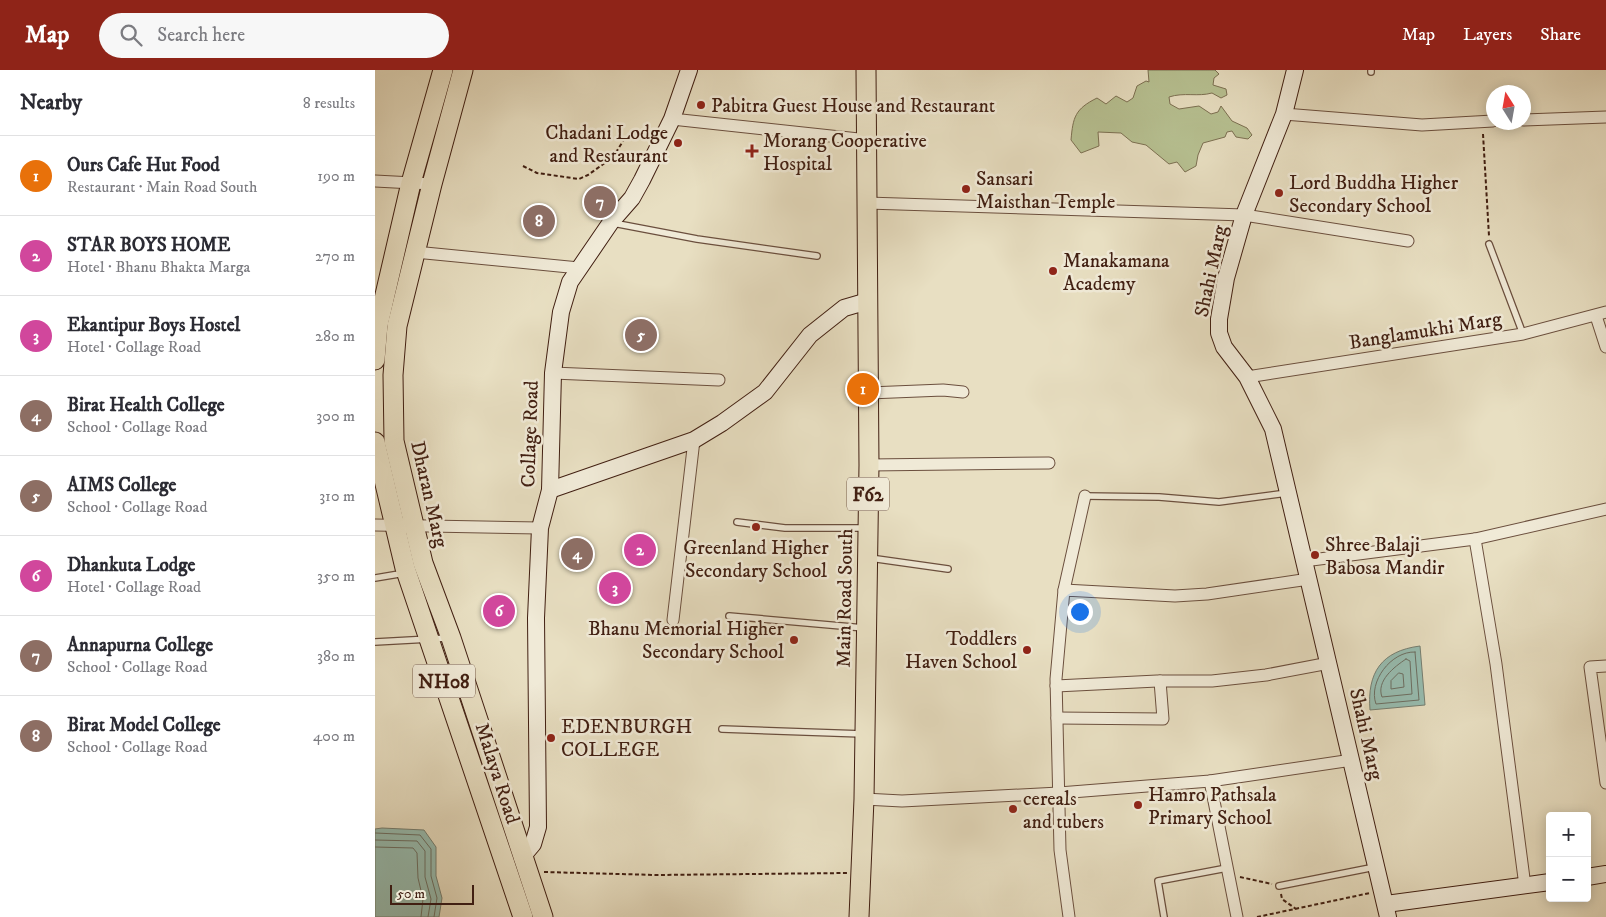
<!DOCTYPE html>
<html lang="en">
<head>
<meta charset="utf-8">
<style>
  :root { --surface:#fff; --page:#f7f7f7; --text:#2b2b33; --muted:#7c7c81; --line:#e1e1e2; --accent:#8f2418 }
  body { margin:0; font-family:"IM FELL DW Pica",serif; background:var(--page); color:var(--text) }
  .controls { position:absolute; right:15px; bottom:15px; display:grid; overflow:hidden; border-radius:5px; box-shadow:0 2px 12px #0003 }
  .controls button { width:45px; height:45px; display:grid; place-items:center; padding:0; border:0; border-bottom:1px solid var(--line); background:var(--surface); color:var(--text); font:25px sans-serif }
  .compass { position:absolute; left:1111px; top:15px; width:45px; height:45px; border-radius:50%; background:var(--surface); box-shadow:0 2px 12px #0003; rotate:349deg }
  .scale { position:absolute; left:15px; bottom:12px; width:84px; box-sizing:border-box; padding-left:5px; border:2px solid #411f12; border-top:0; font-size:14px; line-height:18px; white-space:nowrap; color:#411f12; -webkit-text-stroke:4px #f0ead7; paint-order:stroke }
  .you { position:absolute; left:704px; top:541px; width:18px; height:18px; margin:-12px; border:4px solid #fff; border-radius:50%; background:#1a73e8; box-shadow:0 0 0 8px #1a73e833 }
  .badge { display:grid; place-items:center; width:32px; height:32px; border-radius:50%; background:var(--accent); color:#fff; font-size:16px; font-weight:700 }
  .pin { position:absolute; translate:-50% -50%; border:2px solid #fff; box-shadow:0 1px 5px #0006 }
  .list { margin:0; padding:0; list-style:none }
  h2 { display:flex; justify-content:space-between; align-items:center; height:65px; margin:0; padding:0 20px; font-size:21px }
  h2 small { font-size:16px; font-weight:400; color:var(--muted) }
  .list li { display:grid; grid-template-columns:32px 1fr auto; gap:15px; align-items:center; box-sizing:border-box; height:80px; padding:0 20px; border-top:1px solid var(--line) }
  .list b { display:block; font-size:19px; white-space:nowrap }
  .list p { margin:0; font-size:16px; white-space:nowrap; color:var(--muted) }
  .list em { font-size:16px; font-style:normal; color:var(--muted) }
  .icon { flex:none; width:28px; height:28px; fill:none; stroke:currentColor; stroke-width:2; stroke-linecap:round; stroke-linejoin:round }
  .map { position:relative; flex:none; width:1231px; height:847px; overflow:hidden }
  header { display:flex; align-items:center; gap:30px; box-sizing:border-box; height:70px; padding:0 25px; background:var(--accent); color:#fff }
  header strong { font-size:24px }
  nav { display:flex; gap:28px; margin-inline-start:auto; font-size:18px }
  .search { width:350px; height:45px; background:var(--page); display:flex; align-items:center; gap:12px; box-sizing:border-box; padding:0 18px; border-radius:28px; color:var(--muted); font-size:19px }
  main { display:flex }
  aside { flex:1; background:var(--surface) }
  .map>svg:first-child { display:block }
  .green { fill:#b7c192; stroke:#7c7052 }
  .water { fill:#97bdb1; stroke:#757e71 }
  .lines { fill:none; stroke-linecap:round; stroke-linejoin:round }
  .shore { stroke:#6c6e62; stroke-width:1 }
  .lane-casing { stroke:#6b4f3e; stroke-width:8 }
  .street-casing { stroke:#6b4f3e; stroke-width:13 }
  .secondary-casing { stroke:#411f12; stroke-width:18 }
  .primary-casing { stroke:#411f12; stroke-width:21 }
  .path { stroke:#411f12; stroke-width:2; stroke-dasharray:4 2.5; stroke-linecap:butt }
  .lane { stroke:#f0ead7; stroke-width:5.5 }
  .street { stroke:#f0ead7; stroke-width:11 }
  .secondary { stroke:#f0ead7; stroke-width:16 }
  .primary { stroke:#e8dfc2; stroke-width:19 }
  .poi-dot { fill:#8f2418; stroke:#f0ead7; stroke-width:2 }
  .labels { text-anchor:middle; stroke-width:5; stroke-linejoin:round; paint-order:stroke }
  .shield { fill:#f0ead7; stroke:#765c4d; stroke-width:1 }
  .shield-label { font-size:19px; font-weight:bold; fill:#411f12 }
  .poi-label { font-size:20px; fill:#411f12; stroke:#f0ead7; text-anchor:start }
  .street-label { font-size:20px; fill:#411f12; stroke:#f0ead7 }
</style>
</head>
<body>
<header>
<strong>Map</strong>
<div class="search"><svg class="icon" aria-label="search" viewBox="0 0 24 24"><circle cx="10" cy="10" r="6"/><path d="M15 15l6 6"/></svg>Search here</div>
<nav><a>Map</a><a>Layers</a><a>Share</a></nav>
</header>
<main>
<aside>
<h2>Nearby<small>8 results</small></h2>
<ul class="list">
<li><span class="badge" style="background:#e8710a">1</span><div><b>Ours Cafe Hut Food</b><p>Restaurant · Main Road South</p></div><em>190 m</em></li>
<li><span class="badge" style="background:#d1479c">2</span><div><b>STAR BOYS HOME</b><p>Hotel · Bhanu Bhakta Marga</p></div><em>270 m</em></li>
<li><span class="badge" style="background:#d1479c">3</span><div><b>Ekantipur Boys Hostel</b><p>Hotel · Collage Road</p></div><em>280 m</em></li>
<li><span class="badge" style="background:#8d6e63">4</span><div><b>Birat Health College</b><p>School · Collage Road</p></div><em>300 m</em></li>
<li><span class="badge" style="background:#8d6e63">5</span><div><b>AIMS College</b><p>School · Collage Road</p></div><em>310 m</em></li>
<li><span class="badge" style="background:#d1479c">6</span><div><b>Dhankuta Lodge</b><p>Hotel · Collage Road</p></div><em>350 m</em></li>
<li><span class="badge" style="background:#8d6e63">7</span><div><b>Annapurna College</b><p>School · Collage Road</p></div><em>380 m</em></li>
<li><span class="badge" style="background:#8d6e63">8</span><div><b>Birat Model College</b><p>School · Collage Road</p></div><em>400 m</em></li>
</ul>
</aside>
<div class="map">
<svg width="1231" height="847" viewBox="0 0 1231 847">
  <rect width="100%" height="100%" fill="#e8dfc2"/>
  <filter id="stains"><feTurbulence type="fractalNoise" baseFrequency=".004" numOctaves="4"/><feColorMatrix values="0 0 0 0 .2 0 0 0 0 .09 0 0 0 0 .02 0 0 0 .5 -.17"/></filter>
  <radialGradient id="worn" r=".72"><stop offset=".6" stop-color="#630" stop-opacity="0"/><stop offset="1" stop-color="#630" stop-opacity=".3"/></radialGradient>
  <path class="green" d="M773,0H840L844,4L839,8L838,15L851,19L852,25L846,28L837,23C823,27 809,22 794,27L795,34L804,39L824,36L836,44L843,42L846,36L857,51L872,58L877,65L873,69L861,67L857,61L852,62L850,67L828,73L823,85L821,96L810,102L802,92L794,94L771,75L757,72L746,63L723,62L724,76L706,83L696,70C698,47 700,39 722,28L731,34L741,26L752,32L758,28L762,16L771,11L774,12Z"/>
  <g class="water">
    <path d="M1045,576L1050,635L995,640C992,603 1006,581 1045,576Z"/>
    <path d="M7,758L49,760L61,777V806L67,828L64,847H0V759Z"/>
  </g>
  <g class="lines">
    <g class="shore">
      <path d="M1040,582L1044,630L1001,634C993,612 1016,581 1040,582Z"/>
      <path d="M1031,589L1035,591L1037,624L1007,627C1001,611 1019,597 1031,589Z"/>
      <path d="M1024,603L1028,604L1029,617L1016,619V611Z"/>
      <path d="M0,763L45,765L56,779V806L62,828L59,847"/>
      <path d="M0,770L42,771L50,781V807L56,829L53,847"/>
      <path d="M0,777L38,778L42,783L43,808L48,829L46,847"/>
    </g>
    <g class="lane-casing">
      <g id="lane">
        <path d="M996,2V0"/>
        <path d="M238,153L322,169L442,186"/>
        <path d="M1114,174L1148,264"/>
        <path d="M710,426L784,427L844,432L912,423"/>
        <path d="M362,452L410,458H489"/>
        <path d="M495,488L573,499"/>
        <path d="M0,508L30,503"/>
        <path d="M354,546L489,558"/>
        <path d="M0,572L73,568"/>
        <path d="M347,659L488,664"/>
        <path d="M904,816L1000,797"/>
        <path d="M789,847L783,811L852,798"/>
      </g>
    </g>
    <g class="street-casing">
      <g id="street">
        <path d="M909,44L1047,55L1118,51"/>
        <path d="M297,49L493,70"/>
        <path d="M1148,50L1231,47"/>
        <path d="M0,111L57,114"/>
        <path d="M492,133L869,145L1033,171"/>
        <path d="M40,182L204,198"/>
        <path d="M1221,246L1231,277"/>
        <path d="M178,303L344,310"/>
        <path d="M872,307L1148,264L1231,242"/>
        <path d="M494,323L568,320L588,322"/>
        <path d="M494,395L674,393"/>
        <path d="M0,455L165,458"/>
        <path d="M1100,469L1121,594L1150,816"/>
        <path d="M929,491L1100,469L1231,439"/>
        <path d="M689,520L710,426"/>
        <path d="M298,550L319,370"/>
        <path d="M1231,596L1215,597L1231,713"/>
        <path d="M681,616L782,611H837L891,605L954,593"/>
        <path d="M682,648L788,649L785,611"/>
        <path d="M835,711L862,847"/>
        <path d="M489,729L527,731L684,723L835,711L977,690"/>
        <path d="M694,847L685,780L681,609L689,520L800,526L832,524L934,509"/>
      </g>
    </g>
    <g class="secondary-casing">
      <g id="secondary">
        <path d="M920,0L909,44L869,145L851,208L844,249V263L849,277L872,307L898,359L1013,847"/>
        <path d="M175,420L319,370L347,353L390,322L435,265L469,238L493,231"/>
        <path d="M147,787L158,774L163,757L161,548L165,458L175,420L178,303L186,242L195,212L236,152L257,128L267,110L297,49L314,0"/>
        <path d="M1212,807L1231,804"/>
        <path d="M1011,834L1175,812"/>
      </g>
    </g>
    <g class="primary-casing">
      <g id="primary">
        <path d="M88,0L57,114L22,256L18,305L19,371L48,493L76,568L168,847"/>
        <path d="M0,290L3,255L36,113L68,0"/>
        <path d="M0,372L30,498L148,847"/>
        <path d="M484,847L489,729L494,395L491,0"/>
      </g>
    </g>
    <g class="path">
      <path d="M1108,64L1114,166"/>
      <path d="M148,96L162,103L204,109L213,105L238,87L250,68L272,69"/>
      <path d="M169,802L281,805L472,803"/>
      <path d="M865,807L897,814"/>
      <path d="M906,824L907,829L921,839"/>
      <path d="M882,847L995,823"/>
    </g>
    <use href="#lane" class="lane"/>
    <use href="#street" class="street"/>
    <use href="#secondary" class="secondary"/>
    <use href="#primary" class="primary"/>
  </g>
  <g class="poi-dot">
    <circle cx="326" cy="35" r="5"/>
    <circle cx="303" cy="73" r="5"/>
    <path d="M374.5 73.5h5v5h5v5h-5v5h-5v-5h-5v-5h5z"/>
    <circle cx="591" cy="119" r="5"/>
    <circle cx="904" cy="123" r="5"/>
    <circle cx="678" cy="201" r="5"/>
    <circle cx="381" cy="457" r="5"/>
    <circle cx="940" cy="485" r="5"/>
    <circle cx="419" cy="570" r="5"/>
    <circle cx="652" cy="580" r="5"/>
    <circle cx="176" cy="668" r="5"/>
    <circle cx="763" cy="735" r="5"/>
    <circle cx="638" cy="739" r="5"/>
  </g>
  <g class="labels">
    <g class="shield">
      <rect x="472" y="407.5" width="42" height="33" rx="4"/>
      <rect x="38" y="594.5" width="62" height="33" rx="4"/>
    </g>
    <g class="shield-label">
      <text x="493" y="431">F62</text>
      <text x="69" y="618">NH08</text>
    </g>
    <g class="poi-label">
      <text x="336" y="42">Pabitra Guest House and Restaurant</text>
      <text x="293" y="69" text-anchor="end">Chadani Lodge<tspan x="293" dy="23">and Restaurant</tspan></text>
      <text x="388" y="77">Morang Cooperative<tspan x="388" dy="23">Hospital</tspan></text>
      <text x="601" y="115">Sansari<tspan x="601" dy="23">Maisthan Temple</tspan></text>
      <text x="914" y="119">Lord Buddha Higher<tspan x="914" dy="23">Secondary School</tspan></text>
      <text x="688" y="197">Manakamana<tspan x="688" dy="23">Academy</tspan></text>
      <text x="950" y="481">Shree Balaji<tspan x="950" dy="23">Babosa Mandir</tspan></text>
      <text x="381" y="484" text-anchor="middle">Greenland Higher<tspan x="381" dy="23">Secondary School</tspan></text>
      <text x="409" y="565" text-anchor="end">Bhanu Memorial Higher<tspan x="409" dy="23">Secondary School</tspan></text>
      <text x="642" y="575" text-anchor="end">Toddlers<tspan x="642" dy="23">Haven School</tspan></text>
      <text x="186" y="663">EDENBURGH<tspan x="186" dy="23">COLLEGE</tspan></text>
      <text x="773" y="731">Hamro Pathsala<tspan x="773" dy="23">Primary School</tspan></text>
      <text x="648" y="735">cereals<tspan x="648" dy="23">and tubers</tspan></text>
    </g>
    <g class="street-label">
      <text transform="translate(835 201) rotate(-78)" y="7">Shahi Marg</text>
      <text transform="translate(1050 260) rotate(-9)" y="7">Banglamukhi Marg</text>
      <text transform="translate(154 364) rotate(-88)" y="7">Collage Road</text>
      <text transform="translate(55 424) rotate(77)" y="7">Dharan Marg</text>
      <text transform="translate(469 528) rotate(-89)" y="7">Main Road South</text>
      <text transform="translate(992 664) rotate(77)" y="7">Shahi Marg</text>
      <text transform="translate(123 703) rotate(72)" y="7">Malaya Road</text>
    </g>
  </g>
  <rect width="100%" height="100%" filter="url(#stains)"/>
  <rect width="100%" height="100%" fill="url(#worn)"/>
</svg>
<div class="controls">
<button>+</button>
<button>−</button>
</div>
<svg class="compass" viewBox="-18 -18 36 36"><path d="M0-13l5 13h-10z" fill="#e53935"/><path d="M0 13l5-13h-10z" fill="#7c7c81"/></svg>
<div class="scale">50 m</div>
<div class="you"></div>
<div class="pin badge" style="left:488px;top:319px;background:#e8710a">1</div>
<div class="pin badge" style="left:265px;top:480px;background:#d1479c">2</div>
<div class="pin badge" style="left:240px;top:518px;background:#d1479c">3</div>
<div class="pin badge" style="left:202px;top:484px;background:#8d6e63">4</div>
<div class="pin badge" style="left:266px;top:265px;background:#8d6e63">5</div>
<div class="pin badge" style="left:124px;top:541px;background:#d1479c">6</div>
<div class="pin badge" style="left:225px;top:132px;background:#8d6e63">7</div>
<div class="pin badge" style="left:164px;top:151px;background:#8d6e63">8</div>
</div>
</main>
</body>
</html>
